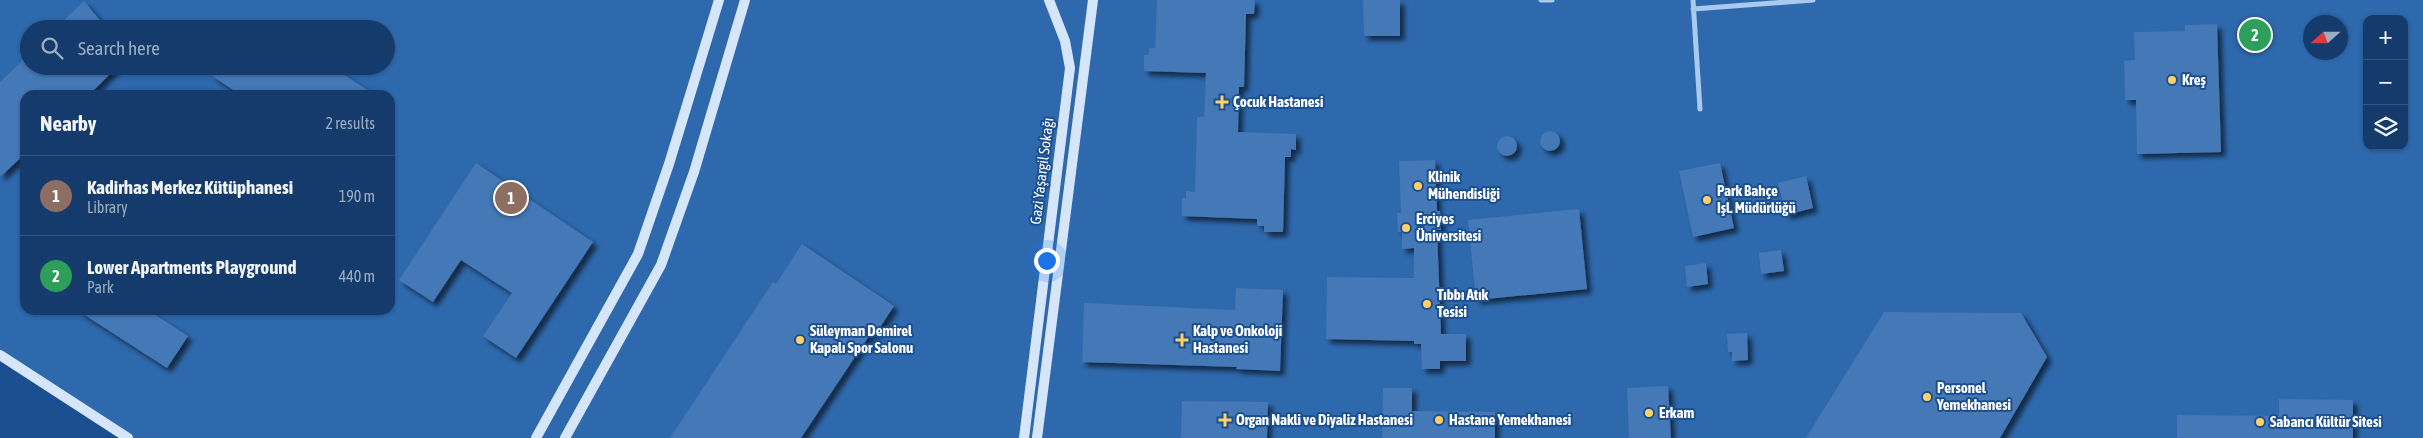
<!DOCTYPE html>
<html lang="en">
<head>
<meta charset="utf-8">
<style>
  :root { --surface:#143b6b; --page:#214673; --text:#f1f3f6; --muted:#9dadc1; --line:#33557e; --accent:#ea580c }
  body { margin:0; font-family:"Asap Condensed",sans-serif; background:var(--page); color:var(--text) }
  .controls { position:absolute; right:15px; top:15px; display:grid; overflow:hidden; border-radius:10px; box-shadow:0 1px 4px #0004 }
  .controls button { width:45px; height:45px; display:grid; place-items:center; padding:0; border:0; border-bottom:1px solid var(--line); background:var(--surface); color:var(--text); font:25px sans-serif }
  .compass { position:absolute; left:2303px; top:15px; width:45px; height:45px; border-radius:50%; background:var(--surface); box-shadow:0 1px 4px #0004; rotate:249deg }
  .you { position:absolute; left:1046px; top:260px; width:18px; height:18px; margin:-12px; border:4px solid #fff; border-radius:50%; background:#1a73e8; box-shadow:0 0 0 8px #1a73e833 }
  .badge { display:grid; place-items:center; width:32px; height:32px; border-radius:50%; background:var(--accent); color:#fff; font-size:16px; font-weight:700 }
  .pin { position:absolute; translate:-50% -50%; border:2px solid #fff; box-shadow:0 1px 5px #0006 }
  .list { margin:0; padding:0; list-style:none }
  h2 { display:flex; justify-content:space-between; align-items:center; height:65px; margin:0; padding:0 20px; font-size:21px }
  h2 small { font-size:16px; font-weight:400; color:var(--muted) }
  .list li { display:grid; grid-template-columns:32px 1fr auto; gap:15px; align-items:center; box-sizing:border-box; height:80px; padding:0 20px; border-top:1px solid var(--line) }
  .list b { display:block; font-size:19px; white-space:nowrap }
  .list p { margin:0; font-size:16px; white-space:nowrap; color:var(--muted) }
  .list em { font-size:16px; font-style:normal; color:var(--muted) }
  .icon { flex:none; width:28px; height:28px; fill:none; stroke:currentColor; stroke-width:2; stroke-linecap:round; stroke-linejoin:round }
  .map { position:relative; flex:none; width:2423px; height:438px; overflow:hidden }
  .search { position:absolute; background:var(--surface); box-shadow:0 1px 4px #0004; left:20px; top:20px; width:375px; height:55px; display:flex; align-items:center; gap:12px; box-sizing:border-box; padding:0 18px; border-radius:28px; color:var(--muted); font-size:19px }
  .panel { position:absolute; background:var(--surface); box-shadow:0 1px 4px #0004; left:20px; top:90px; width:375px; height:225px; border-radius:15px }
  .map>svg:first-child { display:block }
  .green { fill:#2e69ad; fill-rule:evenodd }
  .building { fill:#4478b7; filter:url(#shadow) }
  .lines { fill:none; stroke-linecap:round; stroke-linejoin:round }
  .street { stroke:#a9c9ee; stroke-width:5 }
  .secondary { stroke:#d6e6fa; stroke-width:10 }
  .poi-dot { fill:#ffd166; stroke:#1b4f8f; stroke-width:2 }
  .labels { text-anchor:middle; stroke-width:4; stroke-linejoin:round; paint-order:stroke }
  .poi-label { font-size:15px; font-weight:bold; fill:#fff; stroke:#1b4f8f; text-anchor:start }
  .street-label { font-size:15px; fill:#fff; stroke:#1b4f8f }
</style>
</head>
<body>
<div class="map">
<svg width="2423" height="438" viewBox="0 0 2423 438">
  <defs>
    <filter id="shadow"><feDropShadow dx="4.5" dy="4.5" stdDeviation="2.5" flood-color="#0009"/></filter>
  </defs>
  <rect width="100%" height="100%" fill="#1b4f8f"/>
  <path class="green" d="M0,0H2423V438H131L0,352ZM2367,19H2404V146H2367ZM2310,22H2340V52H2310ZM29,29H386V66H29ZM25,95H390V310H25Z"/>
  <g class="building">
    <path d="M1157,0H1255L1254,14H1246L1244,87H1239L1238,132L1296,134V150L1291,149V157H1285L1283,232H1264V226H1257V219L1182,216V198H1186V191L1195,192L1197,117H1204L1206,73L1144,71V55H1149V48H1155Z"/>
    <path d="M1363,0H1400V36H1364Z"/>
    <path d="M84,1L107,29H55Z"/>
    <path d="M2217,24L2221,152L2137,154L2136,100H2125L2124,61L2135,60L2134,32L2185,31V25Z"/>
    <path d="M29,54V66H118L89,95H25V154L0,177V82Z"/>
    <path d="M218,66H331L375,95H241L212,76Z"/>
    <circle cx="1550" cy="141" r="10"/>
    <circle cx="1507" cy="146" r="10"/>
    <path d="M1435,160L1437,211H1440L1441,230H1437L1441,334H1466V361H1440V369H1422L1421,344H1414V341L1326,339L1327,277L1414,278V248L1402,249V232H1398L1397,213H1401L1399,161Z"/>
    <path d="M476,163L593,242L516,358L483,336L512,293L461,260L433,302L399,280Z"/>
    <path d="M1720,163L1734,228L1693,237L1679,171Z"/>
    <path d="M1806,176L1813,208L1786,215L1778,183Z"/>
    <path d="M1579,209L1587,289L1476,300L1468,220Z"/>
    <path d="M802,244L894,306L875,335L871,333L801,438H670L773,282L776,284Z"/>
    <path d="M1781,250L1784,271L1761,274L1759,253Z"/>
    <path d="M1706,263L1708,284L1687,287L1685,266Z"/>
    <path d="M1236,288L1283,290L1280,371L1236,369L1237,367L1082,362L1084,303L1235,310Z"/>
    <path d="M77,310H148L188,336L167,368Z"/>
    <path d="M1884,312L2021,313L2047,357L2000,438H1806Z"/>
    <path d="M1747,333L1748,360L1732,361V352H1728L1727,334Z"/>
    <path d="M1668,386L1671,438H1629L1627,388Z"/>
    <path d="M1383,388H1412V411L1495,412V438H1382Z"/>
    <path d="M2279,399L2353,400V438H2177V415L2279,416Z"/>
    <path d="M1182,401L1268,402L1267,438H1181Z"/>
  </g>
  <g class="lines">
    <g class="street">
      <path d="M1541,0H1552"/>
      <path d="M1693,0L1700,109"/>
      <path d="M1693,9L1813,0"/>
    </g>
    <g class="secondary">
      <path d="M0,355L128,438"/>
      <path d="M536,438L638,254L669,164L719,0"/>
      <path d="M565,438L661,265L694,172L745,0"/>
      <path d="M1024,438L1070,68L1065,41L1049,0"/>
      <path d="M1037,438L1093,0"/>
    </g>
  </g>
  <g class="poi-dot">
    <circle cx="2172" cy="80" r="5"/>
    <path d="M1219.5 94.5h5v5h5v5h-5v5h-5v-5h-5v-5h5z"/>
    <circle cx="1418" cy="186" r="5"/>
    <circle cx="1707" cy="200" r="5"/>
    <circle cx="1406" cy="228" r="5"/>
    <circle cx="1427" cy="304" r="5"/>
    <circle cx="800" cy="340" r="5"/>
    <path d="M1179.5 332.5h5v5h5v5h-5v5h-5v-5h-5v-5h5z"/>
    <circle cx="1927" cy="397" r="5"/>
    <circle cx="1649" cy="413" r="5"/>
    <path d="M1222.5 412.5h5v5h5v5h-5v5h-5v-5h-5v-5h5z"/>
    <circle cx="1439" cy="420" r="5"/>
    <circle cx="2260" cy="422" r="5"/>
  </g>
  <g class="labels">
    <g class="poi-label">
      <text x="2182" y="85">Kreş</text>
      <text x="1233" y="107">Çocuk Hastanesi</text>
      <text x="1428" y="182">Klinik<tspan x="1428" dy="17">Mühendisliği</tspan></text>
      <text x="1717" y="196">Park Bahçe<tspan x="1717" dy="17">Işl. Müdürlüğü</tspan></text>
      <text x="1416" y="224">Erciyes<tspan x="1416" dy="17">Üniversitesi</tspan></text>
      <text x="1437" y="300">Tıbbı Atık<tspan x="1437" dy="17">Tesisi</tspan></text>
      <text x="810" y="336">Süleyman Demirel<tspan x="810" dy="17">Kapalı Spor Salonu</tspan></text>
      <text x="1193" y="336">Kalp ve Onkoloji<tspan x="1193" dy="17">Hastanesi</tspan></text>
      <text x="1937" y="393">Personel<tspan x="1937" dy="17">Yemekhanesi</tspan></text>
      <text x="1659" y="418">Erkam</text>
      <text x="1236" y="425">Organ Nakli ve Diyaliz Hastanesi</text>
      <text x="1449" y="425">Hastane Yemekhanesi</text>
      <text x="2270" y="427">Sabancı Kültür Sitesi</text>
    </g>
    <g class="street-label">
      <text transform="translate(1042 171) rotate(-83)" y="5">Gazi Yaşargil Sokağı</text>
    </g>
  </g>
</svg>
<div class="controls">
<button>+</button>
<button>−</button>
<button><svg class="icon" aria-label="layers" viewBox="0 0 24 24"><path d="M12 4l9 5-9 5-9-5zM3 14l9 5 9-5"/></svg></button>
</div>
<svg class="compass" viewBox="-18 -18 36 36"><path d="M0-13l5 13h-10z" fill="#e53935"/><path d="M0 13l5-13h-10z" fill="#9dadc1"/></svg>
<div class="you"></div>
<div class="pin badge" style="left:511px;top:198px;background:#8d6e63">1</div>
<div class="pin badge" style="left:2255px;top:35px;background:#2e9e5b">2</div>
<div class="search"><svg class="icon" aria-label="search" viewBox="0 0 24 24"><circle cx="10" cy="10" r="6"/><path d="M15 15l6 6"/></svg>Search here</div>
<section class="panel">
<h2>Nearby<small>2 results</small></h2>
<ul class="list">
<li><span class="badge" style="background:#8d6e63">1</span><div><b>Kadirhas Merkez Kütüphanesi</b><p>Library</p></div><em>190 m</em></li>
<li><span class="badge" style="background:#2e9e5b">2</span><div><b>Lower Apartments Playground</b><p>Park</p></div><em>440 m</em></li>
</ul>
</section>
</div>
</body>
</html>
